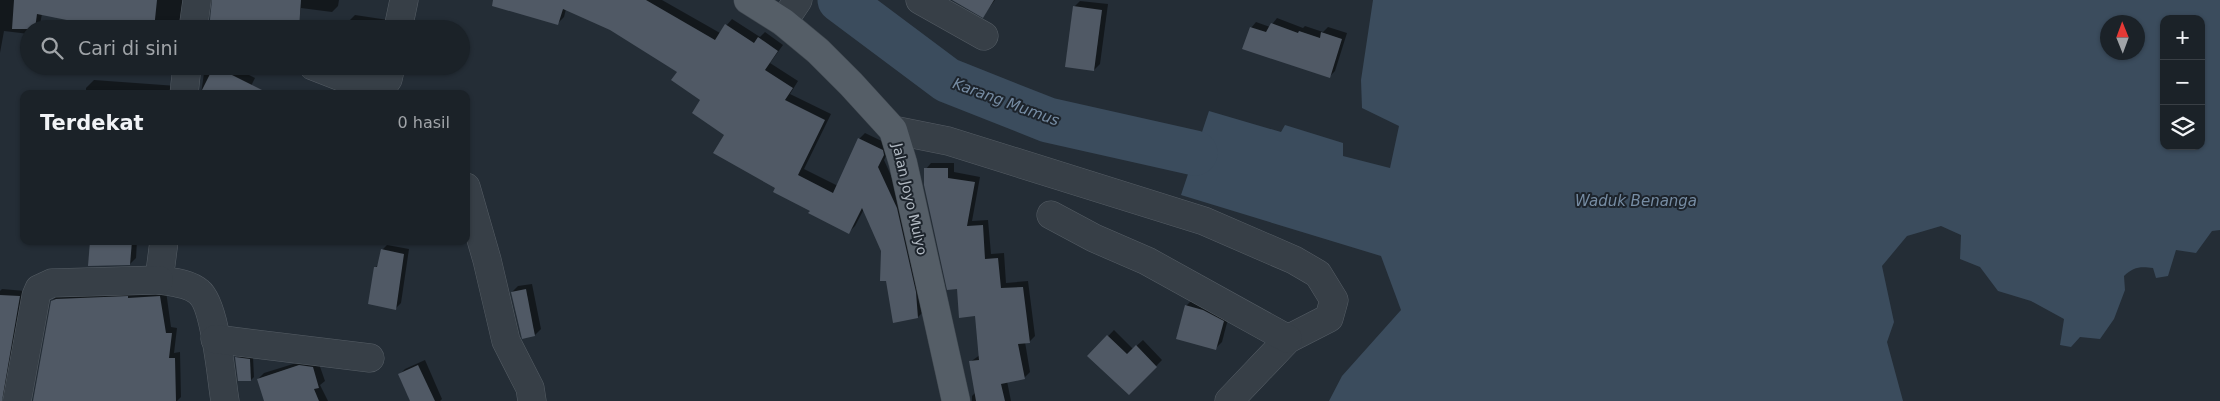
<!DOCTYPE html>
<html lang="id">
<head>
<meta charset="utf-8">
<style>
  :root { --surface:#1b2228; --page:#242a30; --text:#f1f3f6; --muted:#a0a4a8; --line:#393f45 }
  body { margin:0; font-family:"DejaVu Sans",sans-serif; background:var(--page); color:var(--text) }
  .controls { position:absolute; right:15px; top:15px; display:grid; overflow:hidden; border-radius:10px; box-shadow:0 1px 4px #0004 }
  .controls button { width:45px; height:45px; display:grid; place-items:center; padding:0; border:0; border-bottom:1px solid var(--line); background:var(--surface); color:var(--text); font:25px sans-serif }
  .compass { position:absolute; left:2100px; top:15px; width:45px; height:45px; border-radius:50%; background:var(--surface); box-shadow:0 1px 4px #0004; rotate:359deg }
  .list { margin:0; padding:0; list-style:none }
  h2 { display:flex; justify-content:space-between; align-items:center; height:65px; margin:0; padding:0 20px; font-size:21px }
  h2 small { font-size:16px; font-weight:400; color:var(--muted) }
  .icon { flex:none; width:28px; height:28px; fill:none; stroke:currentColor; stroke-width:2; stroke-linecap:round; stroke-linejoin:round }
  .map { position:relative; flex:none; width:2220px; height:401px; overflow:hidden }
  .search { position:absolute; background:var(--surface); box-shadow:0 1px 4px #0004; left:20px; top:20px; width:450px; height:55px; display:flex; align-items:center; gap:12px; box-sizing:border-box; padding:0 18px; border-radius:28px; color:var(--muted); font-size:19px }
  .panel { position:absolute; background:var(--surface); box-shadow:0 1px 4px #0004; left:20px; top:90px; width:450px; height:155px; border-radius:10px }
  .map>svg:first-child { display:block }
  .water { fill:#3b4c5d; fill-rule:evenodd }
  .shadow { fill:#0007 }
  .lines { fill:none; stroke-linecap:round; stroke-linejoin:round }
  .river { stroke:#3b4c5d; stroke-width:45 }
  .building { fill:#505965 }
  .minor-casing { stroke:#555d65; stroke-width:29 }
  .major-casing { stroke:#404850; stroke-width:29 }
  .minor { stroke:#373f47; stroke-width:28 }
  .major { stroke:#555e67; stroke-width:28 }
  .labels { text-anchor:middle; stroke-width:4; stroke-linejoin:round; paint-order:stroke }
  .street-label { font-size:14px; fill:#b2bac3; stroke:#1d242c }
  .water-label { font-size:15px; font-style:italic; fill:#768ca3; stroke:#1d242c }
</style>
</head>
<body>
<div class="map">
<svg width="2220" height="401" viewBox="0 0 2220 401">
  <rect width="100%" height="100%" fill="#242d36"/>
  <path class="water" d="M1373,0H2220V230L2212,231L2196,253L2176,250L2168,276L2156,278L2153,268C2140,266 2133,267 2124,276L2125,290L2114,319L2100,339L2080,337L2071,347L2060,345L2064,319L2031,301L1998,291L1980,267L1960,259L1961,235L1941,226L1907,236L1882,266L1894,322L1887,342L1903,401H1329L1342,376L1401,310L1381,256L1181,195L1209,111L1281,132L1285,125L1343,143V156L1390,168L1399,126L1362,108L1361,80ZM2164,19H2201V146H2164ZM2108,22H2138V52H2108Z"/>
  <g class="shadow">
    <path d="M0,0H186L184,29H118L42,14L39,29H29V34L4,31L0,53Z"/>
    <path d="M212,0H339L338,6L332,12L301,8L298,29Z"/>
    <path d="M516,0H662L720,33L732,19L760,37L765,32L783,45L770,63L798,81L790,94L831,114L804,169L838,186L859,139L865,133L888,144L890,148L884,160L903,202L924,311L918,317L882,251L864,209L855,226L849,232L811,210L777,188L726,134L679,72L611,29L566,9L564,17L558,23Z"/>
    <path d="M954,0H995L983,16Z"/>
    <path d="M1080,1L1108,4L1100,64L1094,70L1074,7Z"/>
    <path d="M355,15L388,20L390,29H347L349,21Z"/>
    <path d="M1277,18L1303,28L1305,26L1323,32L1328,27L1347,33L1335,71L1329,77L1251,28L1256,22L1270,27Z"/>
    <path d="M205,66H248L247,74L255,78L247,94H201Z"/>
    <path d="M94,80L177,86L179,94H86V88Z"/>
    <path d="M931,163H954V172L980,177L972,221L988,220L991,254L1004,253L1006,283L1028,281L1035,336L1029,342H1025L1030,372L1024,378L1007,381L1011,401H972V396L976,392L970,362L980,355L976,315L958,288L926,169Z"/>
    <path d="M91,241H137L136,258L130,264Z"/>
    <path d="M387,245L409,249L401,303L396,308L376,267L379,264L382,250Z"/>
    <path d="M532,284L541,329L535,335L512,292L518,286Z"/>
    <path d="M2,289L25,291L7,393L1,399L0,291Z"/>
    <path d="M166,291L171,327L177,328L174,353L180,352L181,397L177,401H34L52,301L58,295Z"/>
    <path d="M1192,300L1229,315L1222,342L1216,348L1186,306Z"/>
    <path d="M1114,330L1133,349L1143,340L1162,360L1129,394L1089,356Z"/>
    <path d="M239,355L253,357L254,377L251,380L236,358Z"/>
    <path d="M306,360L318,361L325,381L320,385L328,401H265L258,379L264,373Z"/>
    <path d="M425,360L442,399L440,401H411L399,375L405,369Z"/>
  </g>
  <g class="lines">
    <path class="river" d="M840,0L947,80L1048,120L1195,153"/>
  </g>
  <g class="building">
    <path d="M14,0H157L154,29H111L37,14L35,29H12Z"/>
    <path d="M212,0H301L299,29H209Z"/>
    <path d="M493,0H646L715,40L725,24L754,43L758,37L778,51L765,70L793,88L785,100L825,120L798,175L833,193L858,138L883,150L884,155L878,167L897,208L916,292L918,318L893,323L886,281H880L881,251L862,208L849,234L808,213L810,211L773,192L775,188L713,153L724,135L692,113L700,100L671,80L677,72L610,30L563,9L558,25L492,6Z"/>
    <path d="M952,0H994L983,18Z"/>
    <path d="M1073,6L1102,10L1094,71L1065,67Z"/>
    <path d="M1271,23L1298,33L1299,31L1320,38L1321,32L1342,39L1330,78L1242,49L1250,27L1266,32Z"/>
    <path d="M214,66L270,94H200Z"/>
    <path d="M924,168H948V178L975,182L967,226L983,225L985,259L998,258L1001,288L1023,287L1030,343L1018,344L1025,379L1001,384L1005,401H976L969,361L979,360L975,316L959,318L957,289L947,290L924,185Z"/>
    <path d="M90,241H132L130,265L88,266Z"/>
    <path d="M381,249L404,254L396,310L368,304L374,267H377Z"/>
    <path d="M526,289L535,336L522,339L511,292Z"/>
    <path d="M0,295L20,296L2,401H0Z"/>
    <path d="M128,296V298L160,296L166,333H172L169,358H175L176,401H33L51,301L56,299Z"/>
    <path d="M1185,305L1203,310L1224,321L1216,350L1176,339Z"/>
    <path d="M1107,335L1127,354L1136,345L1157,367L1129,395L1087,356Z"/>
    <path d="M235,357L250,359L251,381H238Z"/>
    <path d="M299,365L313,367L319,388L314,389L319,401H264L257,379Z"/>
    <path d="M418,365L435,401H410L398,374Z"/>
  </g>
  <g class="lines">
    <g class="minor-casing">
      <g id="minor">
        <path d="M920,0L984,36"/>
        <path d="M783,22L798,0"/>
        <path d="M193,29L197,0"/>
        <path d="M398,29L404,0"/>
        <path d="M313,66L372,89L384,85L388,79L391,66"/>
        <path d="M184,94L187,66"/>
        <path d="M893,130L948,141L1204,221L1294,260L1318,274L1334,300L1329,318L1288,339L1229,401"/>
        <path d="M466,187L487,260L506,341L530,388L532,401"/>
        <path d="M1051,215L1094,238L1147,261L1288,339"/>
        <path d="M164,241L159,280C172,282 189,283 199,292C216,306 221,378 225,401"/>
        <path d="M215,339L370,358"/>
        <path d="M17,401L36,296L39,289L52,283L159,280"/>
      </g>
    </g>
    <g class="major-casing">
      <path id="major" d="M748,0L783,22L818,51L851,84L893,130L903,163L956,401"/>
    </g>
    <use href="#minor" class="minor"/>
    <use href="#major" class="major"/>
  </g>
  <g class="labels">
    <g class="street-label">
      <text transform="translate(910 199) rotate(77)" y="5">Jalan Joyo Mulyo</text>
    </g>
    <g class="water-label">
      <text transform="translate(1006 102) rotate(20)" y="5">Karang Mumus</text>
      <text x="1636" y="206">Waduk Benanga</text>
    </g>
  </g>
</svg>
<div class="controls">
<button>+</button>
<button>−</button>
<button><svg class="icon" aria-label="layers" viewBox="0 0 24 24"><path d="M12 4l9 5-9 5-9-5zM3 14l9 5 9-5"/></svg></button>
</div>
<svg class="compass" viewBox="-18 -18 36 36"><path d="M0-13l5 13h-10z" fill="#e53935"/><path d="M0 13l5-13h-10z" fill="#a0a4a8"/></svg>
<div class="search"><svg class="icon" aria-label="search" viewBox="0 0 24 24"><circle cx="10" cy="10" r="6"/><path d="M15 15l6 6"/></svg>Cari di sini</div>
<section class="panel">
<h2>Terdekat<small>0 hasil</small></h2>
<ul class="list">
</ul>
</section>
</div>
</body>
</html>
